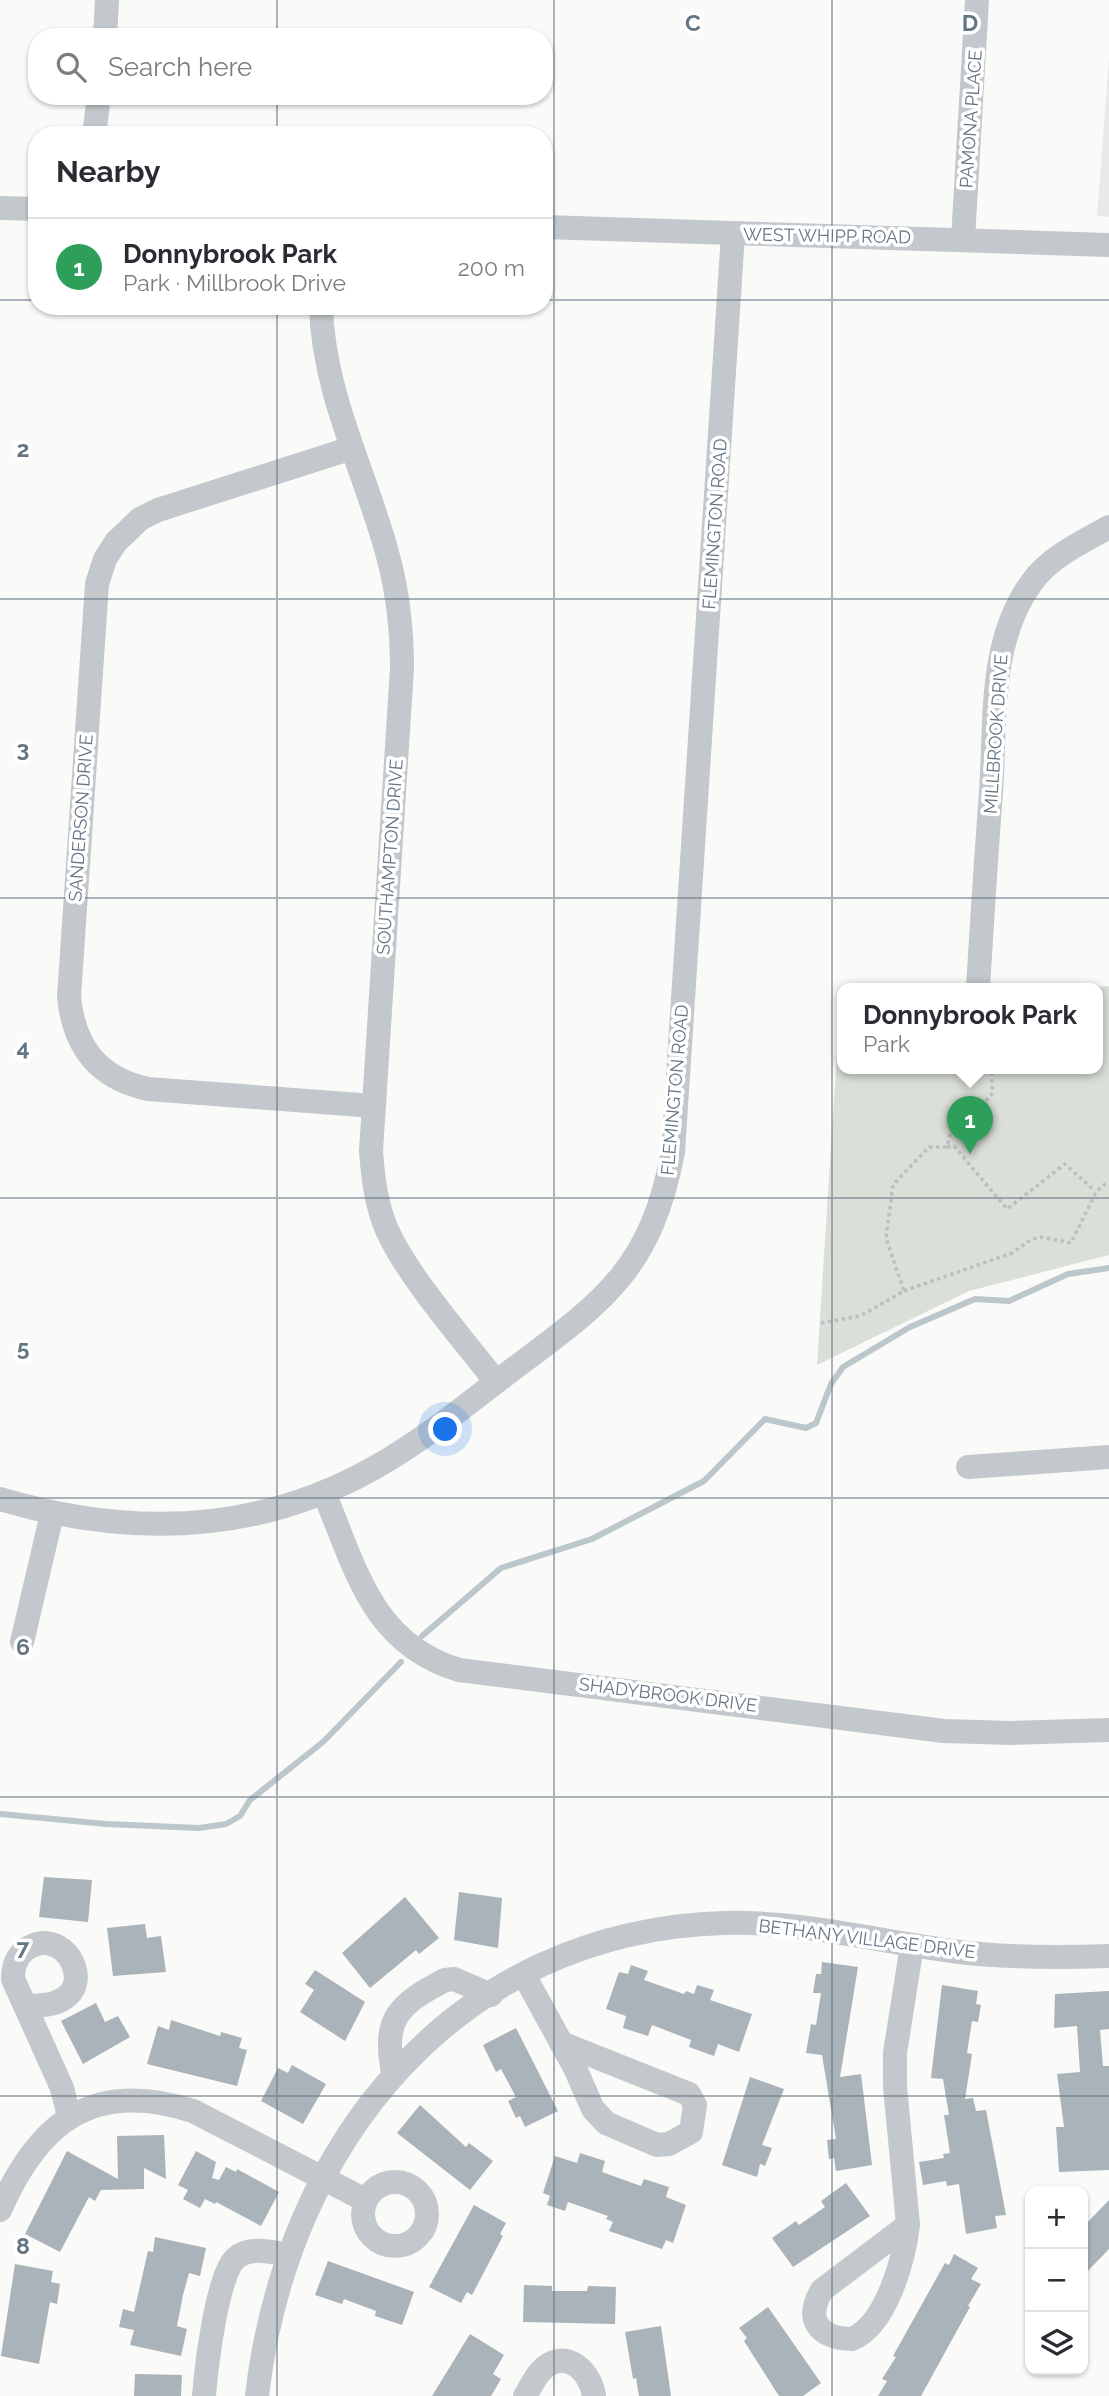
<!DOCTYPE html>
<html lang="en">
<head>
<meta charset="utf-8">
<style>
  :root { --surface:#fff; --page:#f7f7f7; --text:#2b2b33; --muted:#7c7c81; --line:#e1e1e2; --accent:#7c3aed }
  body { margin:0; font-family:Raleway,sans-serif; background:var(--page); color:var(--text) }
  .controls { position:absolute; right:21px; bottom:21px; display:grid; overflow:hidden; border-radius:14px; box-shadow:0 2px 5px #0004 }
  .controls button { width:63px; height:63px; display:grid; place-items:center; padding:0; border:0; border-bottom:2px solid var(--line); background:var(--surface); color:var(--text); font:35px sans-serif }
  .you { position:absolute; left:446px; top:1430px; width:24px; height:24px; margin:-18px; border:5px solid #fff; border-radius:50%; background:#1a73e8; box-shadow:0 0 0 10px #1a73e833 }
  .badge { display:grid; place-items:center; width:46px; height:46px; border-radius:50%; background:var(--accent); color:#fff; font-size:23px; font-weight:700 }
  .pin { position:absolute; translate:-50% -58px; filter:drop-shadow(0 2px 4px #0008) }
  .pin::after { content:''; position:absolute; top:37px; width:24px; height:21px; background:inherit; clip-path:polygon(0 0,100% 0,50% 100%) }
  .popup { position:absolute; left:837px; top:983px; width:266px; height:91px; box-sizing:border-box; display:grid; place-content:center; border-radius:14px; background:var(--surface); filter:drop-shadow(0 2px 5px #0005); font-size:23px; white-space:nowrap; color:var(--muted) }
  .popup b { font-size:26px; color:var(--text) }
  .popup::after { content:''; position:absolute; left:50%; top:100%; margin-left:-14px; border:14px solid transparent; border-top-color:var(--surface) }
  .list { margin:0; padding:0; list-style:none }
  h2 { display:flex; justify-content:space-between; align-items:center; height:91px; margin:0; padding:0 28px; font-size:30px }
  h2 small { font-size:23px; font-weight:400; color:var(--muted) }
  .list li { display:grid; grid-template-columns:46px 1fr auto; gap:21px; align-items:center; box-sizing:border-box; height:98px; padding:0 28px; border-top:2px solid var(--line) }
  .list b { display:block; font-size:26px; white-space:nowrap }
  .list p { margin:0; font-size:23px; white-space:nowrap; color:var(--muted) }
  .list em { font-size:23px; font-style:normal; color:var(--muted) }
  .icon { flex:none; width:38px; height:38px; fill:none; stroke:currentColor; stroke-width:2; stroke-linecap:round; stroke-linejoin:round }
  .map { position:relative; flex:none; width:1109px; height:2396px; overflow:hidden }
  .search { position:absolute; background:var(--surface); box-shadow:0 2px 5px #0004; left:28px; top:28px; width:525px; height:77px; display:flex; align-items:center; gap:18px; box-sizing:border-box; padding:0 24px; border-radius:28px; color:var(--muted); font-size:26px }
  .panel { position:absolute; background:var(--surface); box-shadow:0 2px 5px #0004; left:28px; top:126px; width:525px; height:189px; border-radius:28px }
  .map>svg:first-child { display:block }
  .built { fill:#e8e9e9 }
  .green { fill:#dadfd7 }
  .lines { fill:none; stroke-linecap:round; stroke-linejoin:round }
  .stream { stroke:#bbc7cb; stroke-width:6 }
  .building { fill:#aab3b9 }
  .path { stroke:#bbbfc2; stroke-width:3.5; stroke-dasharray:3.5 3.5; stroke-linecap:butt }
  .minor { stroke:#c3c8cc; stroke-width:24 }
  .grid { fill:none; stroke:#657683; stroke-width:2; stroke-opacity:0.55 }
  .labels { text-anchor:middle; stroke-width:7; stroke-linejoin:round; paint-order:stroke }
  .street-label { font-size:18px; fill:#657683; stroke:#fff }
  .grid-label { font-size:23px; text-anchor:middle; font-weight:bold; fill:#657683; stroke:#fff; stroke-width:7; stroke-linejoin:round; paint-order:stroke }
</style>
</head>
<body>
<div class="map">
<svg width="1109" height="2396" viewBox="0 0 1109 2396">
  <rect width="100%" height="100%" fill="#fafaf8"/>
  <path class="built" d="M1109,59V217L1097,216Z"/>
  <path class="green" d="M1109,986V1255L969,1291L817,1365L837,1053H842V1068H1098V988H1078Z"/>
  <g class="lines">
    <g class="stream">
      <path d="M422,1636L501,1568L592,1539L704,1481L765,1419L806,1428L816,1423L831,1384L843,1367L910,1327L975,1299L1009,1301L1068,1274L1109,1268"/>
      <path d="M0,1814L106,1824L199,1828L226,1824L240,1816L250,1800L323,1742L401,1662"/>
    </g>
  </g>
  <g class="building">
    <path d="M44,1877L92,1880L88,1922L39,1917Z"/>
    <path d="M459,1892L502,1898L498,1948L454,1940Z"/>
    <path d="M405,1897L439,1938L419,1954L416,1950L370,1988L342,1953Z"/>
    <path d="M145,1924L147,1938L161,1936L166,1972L113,1976L107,1928Z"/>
    <path d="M822,1962L858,1967L840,2077L861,2074L872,2165L836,2171L834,2158L829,2159L827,2140L836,2139L822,2055L806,2053L811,2024L816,2025L821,1993H813L816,1974H821Z"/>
    <path d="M631,1965L648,1971L644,1980L684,1994L686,1991L694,1994L697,1985L714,1990L710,2000L752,2014L739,2052L718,2044L714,2056L689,2047L691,2040L652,2025L648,2036L623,2028L626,2016L606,2009L619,1972L628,1974Z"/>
    <path d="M315,1970L365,2002L345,2041L300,2012L314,1990L305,1984Z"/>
    <path d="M942,1985L978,1991L976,2004L981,2005L978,2022L972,2021L967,2053L972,2054L965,2099L973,2098L976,2111L986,2110L1006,2215L995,2216L997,2228L966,2234L959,2184L947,2186L946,2181L923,2185L919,2162L944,2158L943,2154L950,2153L944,2115H949L943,2079L931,2078Z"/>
    <path d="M1109,1991V2029L1100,2030L1103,2066H1109V2170L1059,2172L1056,2127H1064L1057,2074L1080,2072L1077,2026L1054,2028L1055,1994Z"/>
    <path d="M96,2003L105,2022L118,2016L130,2037L83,2064L61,2021Z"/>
    <path d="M171,2020L220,2036L221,2032L242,2038L239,2048L247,2050L237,2086L147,2064L158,2026L169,2030Z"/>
    <path d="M516,2028L558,2111L525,2127L520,2116L516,2118L508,2101L516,2097L501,2069L496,2072L483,2045Z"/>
    <path d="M292,2065L326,2084L303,2124L261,2101L278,2068L288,2073Z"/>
    <path d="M750,2077L784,2089L762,2145L772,2148L765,2166L760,2164L757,2177L722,2165Z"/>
    <path d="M420,2105L466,2147L469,2143L493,2161L470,2190L397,2133Z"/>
    <path d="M164,2135L166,2179L144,2168V2189L101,2190L95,2201L89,2197L60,2252L25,2234L67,2151L118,2179L117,2136Z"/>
    <path d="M196,2151L216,2162L212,2178L219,2180L226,2167L236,2172L237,2169L279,2192L261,2226L216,2202L215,2204L205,2199L200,2208L183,2199L188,2190L178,2185Z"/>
    <path d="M580,2153L605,2161L602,2172L641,2186L644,2179L669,2187L666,2197L686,2205L673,2243L666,2240L662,2249L609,2231L613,2222L606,2219L608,2216L568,2202L565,2211L547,2205L550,2196L543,2193L555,2156L577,2163Z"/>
    <path d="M846,2183L870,2216L793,2267L772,2238L796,2221L799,2225L825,2207L821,2201Z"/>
    <path d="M1109,2200V2249L1083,2276V2227Z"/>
    <path d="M474,2205L506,2223L500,2234L503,2236L472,2295L467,2292L461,2303L429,2287Z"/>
    <path d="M155,2237L206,2248L200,2276L189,2273L183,2295L177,2326L187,2329L181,2356L130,2345L134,2330L119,2327L123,2309L134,2312L148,2251L153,2252Z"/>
    <path d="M954,2254L978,2268L971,2279L981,2284L968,2306L970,2307L921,2396H878L887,2381L882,2379L896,2357L893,2356L945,2263L949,2265Z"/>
    <path d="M328,2261L414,2292L402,2325L375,2316L376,2311L344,2299L342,2304L315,2295Z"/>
    <path d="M15,2264L53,2271L51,2282L60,2284L57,2304L50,2302L39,2364L1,2356Z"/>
    <path d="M524,2285L552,2286V2291H587L588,2286L616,2287L615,2324L523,2322Z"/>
    <path d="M768,2307L821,2383L803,2396H779L744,2341L747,2338L739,2328Z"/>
    <path d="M661,2326L671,2396H639L636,2378L633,2379L625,2332Z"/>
    <path d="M470,2334L504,2355L493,2374L501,2379L491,2396H432Z"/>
    <path d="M135,2374L182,2375L181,2396H134Z"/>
  </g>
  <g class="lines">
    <g class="path">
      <path d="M947,1147L954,1146L1007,1209L1065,1164L1095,1191"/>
      <path d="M904,1291L1012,1253L1032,1239L1042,1237L1071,1243L1096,1192L1105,1184H1109"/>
      <path d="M821,1323L860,1316L904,1291L886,1238L893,1185L929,1147H947L952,1127H962L993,1093L991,1068"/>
    </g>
    <g class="minor">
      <path d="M105,37L107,0"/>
      <path d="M94,135L99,96"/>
      <path d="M0,208L37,209"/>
      <path d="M544,227L1109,245"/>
      <path d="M963,239L977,0"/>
      <path d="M321,306C323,394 366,473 388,556C398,593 402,629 402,668L371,1151C373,1178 376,1204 387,1230C408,1277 463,1339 496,1382"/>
      <path d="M352,448L158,510L140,519L116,542L105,559L97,584L69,997C74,1047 98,1078 148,1089L374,1106"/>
      <path d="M978,988C982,922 986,857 991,792C996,721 988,642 1032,582C1051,556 1081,543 1109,527"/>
      <path d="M968,1467L1109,1457"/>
      <path d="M324,1493C356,1569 372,1644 459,1670L944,1731L1011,1733L1109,1730"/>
      <path d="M0,1499C128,1537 255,1535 374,1468C422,1441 465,1406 508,1373C601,1303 650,1273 673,1152L733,234"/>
      <path d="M22,1642L52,1514"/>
      <path d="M524,1975L575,2068L593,2109L606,2123L657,2145L669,2144L691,2132L695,2105L689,2094L561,2043"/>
      <path d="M27,2005C112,2012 69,1917 25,1950C15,1958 13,1968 13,1979L62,2088L69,2116"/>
      <path d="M393,2073C383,2019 397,2005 445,1980L454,1979L491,1995"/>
      <circle cx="395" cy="2214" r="32"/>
      <path d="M0,2210C39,2121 94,2079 193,2111L365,2200"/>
      <path d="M908,2225C904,2260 886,2325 852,2339C819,2338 804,2320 822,2290Z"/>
      <path d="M908,2225L895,2086V2053L912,1945"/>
      <path d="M204,2396C206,2370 217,2273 236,2258C250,2246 271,2252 289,2255"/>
      <path d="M257,2396C286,2143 456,1931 724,1923C801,1921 877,1941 952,1951C1004,1958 1057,1958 1109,1956"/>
      <path d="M525,2396C530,2388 534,2379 540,2372C563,2346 590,2369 594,2396"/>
    </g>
  </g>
  <path class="grid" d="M277,0V37M554,0V2396M832,0V2396M277,96V135M0,300H37M544,300H1109M277,306V2396M0,599H1109M0,898H1109M0,1198H1109M0,1498H1109M0,1797H1109M0,2096H1109"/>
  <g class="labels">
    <g class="street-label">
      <text transform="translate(971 119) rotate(-86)" y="6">PAMONA PLACE</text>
      <text transform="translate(827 236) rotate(1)" y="6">WEST WHIPP ROAD</text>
      <text transform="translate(715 524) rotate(-86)" y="6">FLEMINGTON ROAD</text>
      <text transform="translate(996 734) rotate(-86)" y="6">MILLBROOK DRIVE</text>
      <text transform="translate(81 818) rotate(-86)" y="6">SANDERSON DRIVE</text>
      <text transform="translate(390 857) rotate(-86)" y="6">SOUTHAMPTON DRIVE</text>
      <text transform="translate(675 1090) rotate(-85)" y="6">FLEMINGTON ROAD</text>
      <text transform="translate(668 1695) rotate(7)" y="6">SHADYBROOK DRIVE</text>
      <text transform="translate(867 1939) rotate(7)" y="6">BETHANY VILLAGE DRIVE</text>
    </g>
  </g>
  <g class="grid-label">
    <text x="693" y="31">C</text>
    <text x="970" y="31">D</text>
    <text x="23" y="457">2</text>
    <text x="23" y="757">3</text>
    <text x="23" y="1056">4</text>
    <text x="23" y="1356">5</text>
    <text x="23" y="1655">6</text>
    <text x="23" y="1955">7</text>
    <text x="23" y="2254">8</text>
  </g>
</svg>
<div class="controls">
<button>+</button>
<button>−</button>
<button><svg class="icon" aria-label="layers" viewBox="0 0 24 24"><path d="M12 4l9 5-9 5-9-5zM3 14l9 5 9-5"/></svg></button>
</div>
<div class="you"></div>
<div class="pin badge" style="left:970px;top:1154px;background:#2e9e5b">1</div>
<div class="popup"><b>Donnybrook Park</b>Park</div>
<div class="search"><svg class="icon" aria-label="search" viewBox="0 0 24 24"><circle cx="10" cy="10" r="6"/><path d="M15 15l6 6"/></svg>Search here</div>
<section class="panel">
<h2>Nearby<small></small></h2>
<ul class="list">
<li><span class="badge" style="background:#2e9e5b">1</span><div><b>Donnybrook Park</b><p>Park · Millbrook Drive</p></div><em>200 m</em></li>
</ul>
</section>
</div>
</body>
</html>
